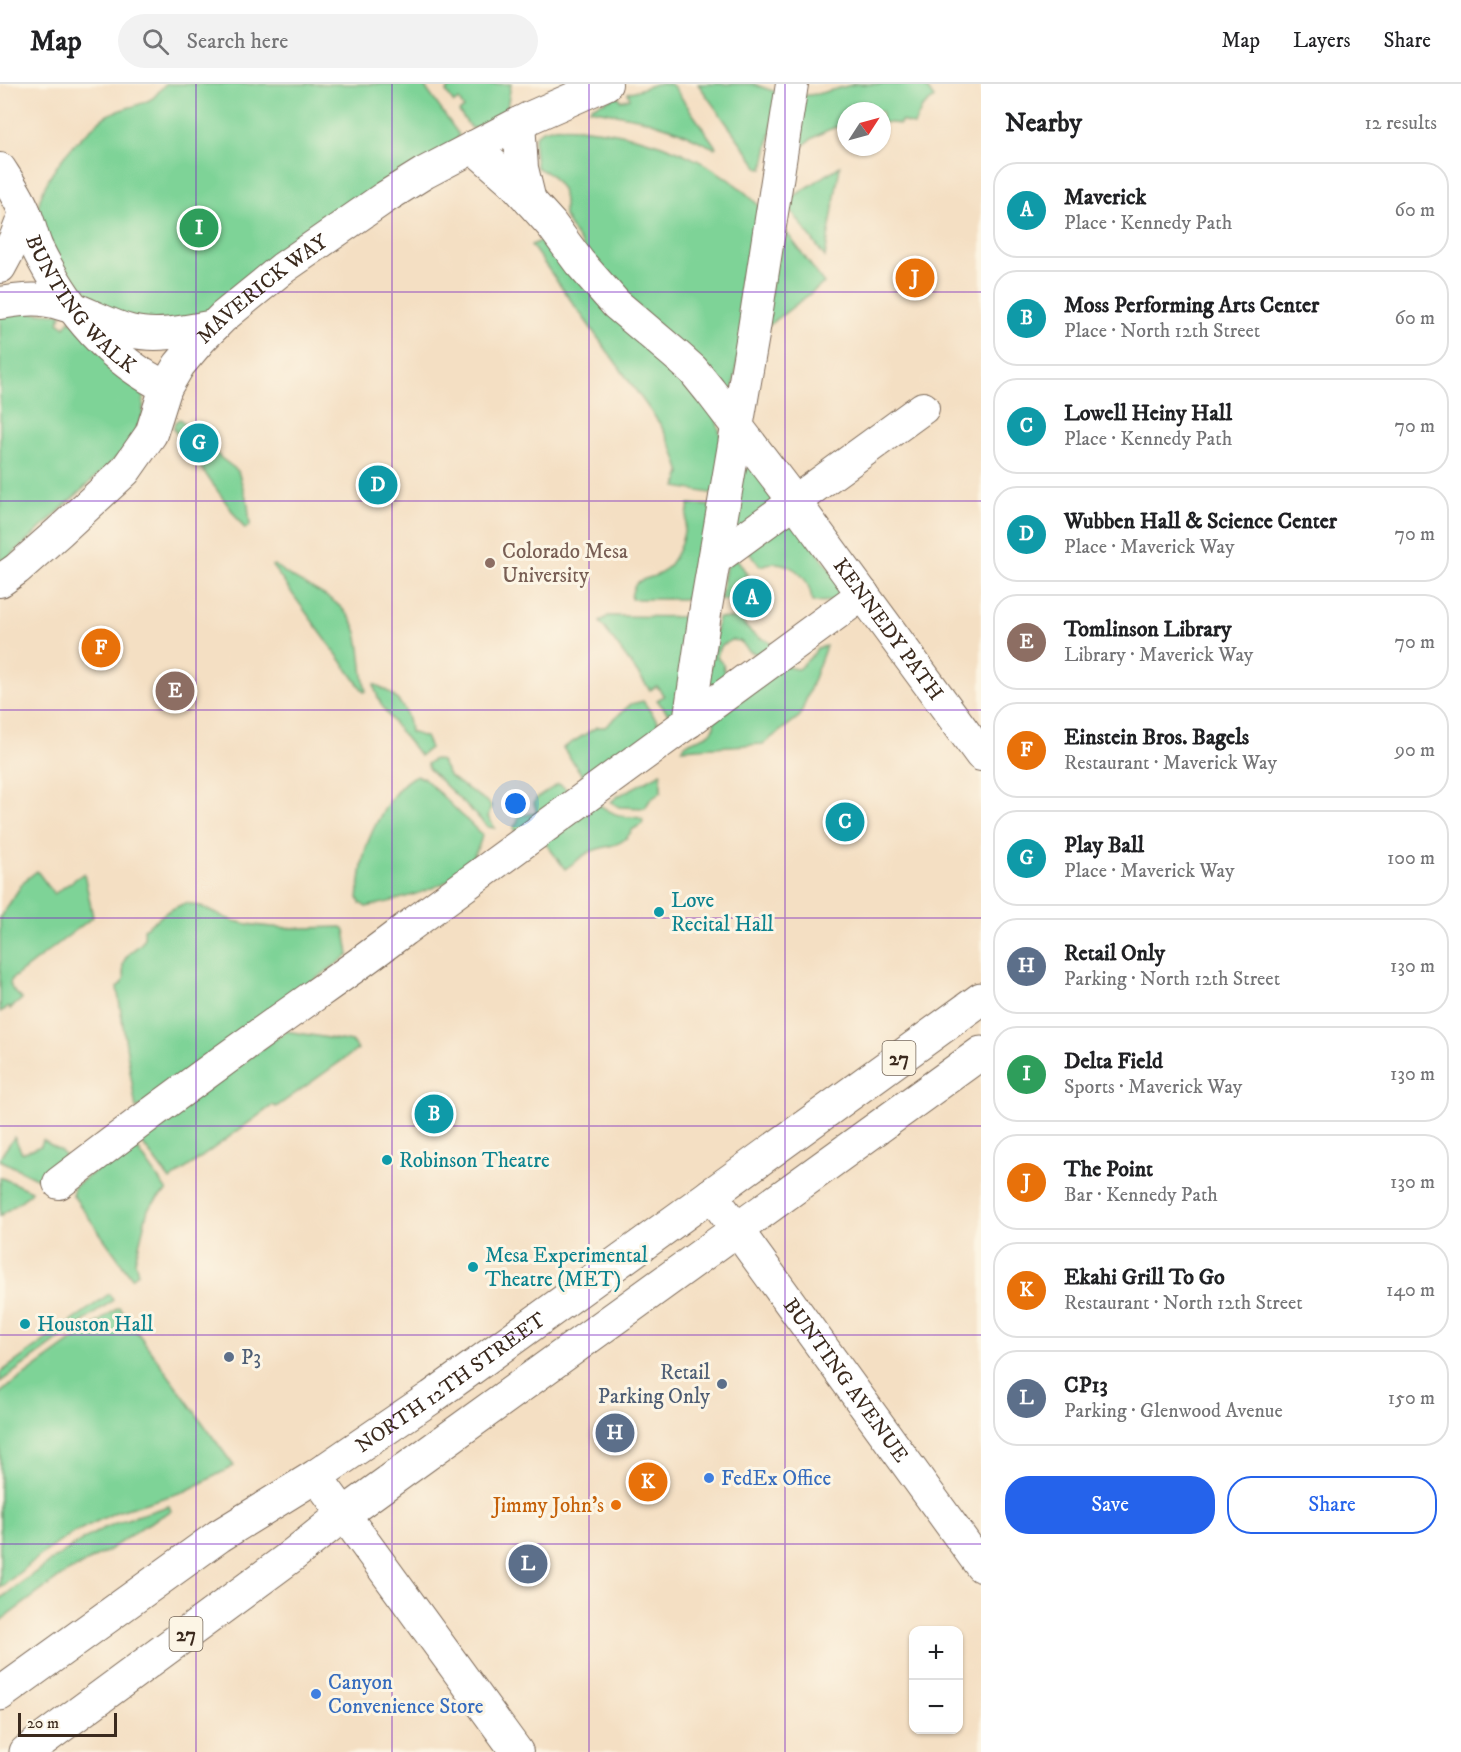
<!DOCTYPE html>
<html lang="en">
<head>
<meta charset="utf-8">
<style>
  :root { --surface:#fff; --page:#f2f2f2; --text:#202124; --muted:#757577; --line:#e0e0e0; --accent:#2563eb }
  body { margin:0; font-family:"IM FELL DW Pica",serif; background:var(--page); color:var(--text) }
  .controls { position:absolute; right:18px; bottom:18px; display:grid; overflow:hidden; border-radius:12px; box-shadow:0 2px 4px #0004 }
  .controls button { width:54px; height:54px; display:grid; place-items:center; padding:0; border:0; border-bottom:2px solid var(--line); background:var(--surface); color:var(--text); font:30px sans-serif }
  .compass { position:absolute; left:837px; top:18px; width:54px; height:54px; border-radius:50%; background:var(--surface); box-shadow:0 2px 4px #0004; rotate:54deg }
  .scale { position:absolute; left:18px; bottom:15px; width:99px; box-sizing:border-box; padding-left:6px; border:3px solid #3b2a1e; border-top:0; font-size:16px; line-height:21px; white-space:nowrap; color:#3b2a1e; -webkit-text-stroke:4px #fcf5e5; paint-order:stroke }
  .you { position:absolute; left:516px; top:720px; width:21px; height:21px; margin:-15px; border:4px solid #fff; border-radius:50%; background:#1a73e8; box-shadow:0 0 0 9px #1a73e833 }
  .badge { display:grid; place-items:center; width:39px; height:39px; border-radius:50%; background:var(--accent); color:#fff; font-size:20px; font-weight:700 }
  .pin { position:absolute; translate:-50% -50%; border:3px solid #fff; box-shadow:0 2px 6px #0006 }
  .list { margin:0; padding:0; list-style:none }
  h2 { display:flex; justify-content:space-between; align-items:center; height:78px; margin:0; padding:0 24px; font-size:26px }
  h2 small { font-size:20px; font-weight:400; color:var(--muted) }
  .list li { display:grid; grid-template-columns:39px 1fr auto; gap:18px; align-items:center; box-sizing:border-box; height:96px; margin:0 12px 12px; padding:0 12px; border:2px solid var(--line); border-radius:24px }
  .list b { display:block; font-size:22px; white-space:nowrap }
  .list p { margin:0; font-size:20px; white-space:nowrap; color:var(--muted) }
  .list em { font-size:20px; font-style:normal; color:var(--muted) }
  .actions { display:flex; gap:12px; padding:18px 24px }
  .actions a { flex:1; padding:14px 0; border:2px solid var(--accent); border-radius:24px; text-align:center; font-size:21px; color:var(--accent) }
  .actions .main { background:var(--accent); color:#fff }
  .icon { flex:none; width:33px; height:33px; fill:none; stroke:currentColor; stroke-width:2; stroke-linecap:round; stroke-linejoin:round }
  .map { position:relative; flex:none; width:981px; height:1668px; overflow:hidden }
  header { display:flex; align-items:center; gap:36px; box-sizing:border-box; height:84px; padding:0 30px; background:var(--surface); border-bottom:2px solid var(--line) }
  header strong { font-size:28px }
  nav { display:flex; gap:33px; margin-inline-start:auto; font-size:21px }
  .search { width:420px; height:54px; background:var(--page); display:flex; align-items:center; gap:15px; box-sizing:border-box; padding:0 21px; border-radius:33px; color:var(--muted); font-size:22px }
  main { display:flex }
  aside { flex:1; background:var(--surface) }
  .map>svg:first-child { display:block }
  .green { fill:#7ed397; stroke:#5c7e5a; stroke-width:1.5 }
  .lines { fill:none; stroke-linecap:round; stroke-linejoin:round }
  .street-casing { stroke:#7c6958; stroke-width:34 }
  .primary-casing { stroke:#7c6958; stroke-width:35 }
  .street { stroke:#fff; stroke-width:32 }
  .primary { stroke:#fff; stroke-width:33 }
  .grid { fill:none; stroke:#7b2cbf; stroke-width:1.5; stroke-opacity:0.55 }
  .education-dot { fill:#8d6e63; stroke:#fcf5e5; stroke-width:2 }
  .culture-dot { fill:#0f9aa8; stroke:#fcf5e5; stroke-width:2 }
  .service-dot { fill:#5c6f8a; stroke:#fcf5e5; stroke-width:2 }
  .shop-dot { fill:#3f7fe0; stroke:#fcf5e5; stroke-width:2 }
  .food-dot { fill:#e8710a; stroke:#fcf5e5; stroke-width:2 }
  .labels { text-anchor:middle; stroke-width:6; stroke-linejoin:round; paint-order:stroke }
  .shield { fill:#fcf5e5; stroke:#75675a; stroke-width:1.5 }
  .shield-label { font-size:20px; font-weight:bold; fill:#3b2a1e }
  .street-label { font-size:21px; fill:#3b2a1e; stroke:#fcf5e5 }
  .education-label { font-size:21px; fill:#785e54; stroke:#fcf5e5; text-anchor:start }
  .culture-label { font-size:21px; fill:#0d838f; stroke:#fcf5e5; text-anchor:start }
  .service-label { font-size:21px; fill:#4e5e75; stroke:#fcf5e5; text-anchor:start }
  .shop-label { font-size:21px; fill:#366cbe; stroke:#fcf5e5; text-anchor:start }
  .food-label { font-size:21px; fill:#c56008; stroke:#fcf5e5; text-anchor:end }
</style>
</head>
<body>
<header>
<strong>Map</strong>
<div class="search"><svg class="icon" aria-label="search" viewBox="0 0 24 24"><circle cx="10" cy="10" r="6"/><path d="M15 15l6 6"/></svg>Search here</div>
<nav><a>Map</a><a>Layers</a><a>Share</a></nav>
</header>
<main>
<div class="map">
<svg width="981" height="1668" viewBox="0 0 981 1668">
  <rect width="100%" height="100%" fill="#fcf5e5"/>
  <filter id="ink" filterUnits="userSpaceOnUse"><feTurbulence type="fractalNoise" baseFrequency=".0167" numOctaves="2"/><feDisplacementMap in="SourceGraphic" scale="12" xChannelSelector="R" yChannelSelector="G"/><feConvolveMatrix kernelMatrix="1 2 1 2 8 2 1 2 1" color-interpolation-filters="sRGB"/></filter>
  <filter id="wash" filterUnits="userSpaceOnUse"><feTurbulence type="fractalNoise" baseFrequency=".008" numOctaves="4" result="noise"/><feDisplacementMap in="SourceGraphic" scale="24" xChannelSelector="R" yChannelSelector="G"/><feGaussianBlur stdDeviation="1.35" result="paint"/><feColorMatrix in="noise" values="0 0 0 0 0 0 0 0 0 0 0 0 0 0 0 0 0 1.4 0 .05"/><feComposite in="paint" operator="in"/></filter>
  <g filter="url(#wash)">
    <rect width="100%" height="100%" fill="#f4dfc3"/>
    <g class="green">
      <path d="M166,0H423L459,51L457,55L205,233L163,243L84,222L37,133C38,100 68,64 92,44C96,40 101,35 106,32C118,25 145,21 154,13C158,9 161,4 166,0Z"/>
      <path d="M453,0H511L507,24L504,29L475,44H471L459,28L464,24L459,16L454,19L446,8Z"/>
      <path d="M656,0H670L674,3L716,63L714,64L676,46L642,35L590,25L591,23L618,12L621,17L630,14L628,9Z"/>
      <path d="M698,0H753L779,9L763,85L759,84Z"/>
      <path d="M855,0H925L927,2L926,3L934,14L922,24L914,41L901,37L900,40L882,38V27H846V40C826,45 810,53 796,69L801,12L817,10Z"/>
      <path d="M579,44C593,46 607,47 621,50C673,60 725,85 761,124L732,313L592,178L564,132V117L562,105L551,91L536,83C536,75 532,63 535,54C539,40 568,44 579,44Z"/>
      <path d="M840,82L825,173L785,118Z"/>
      <path d="M781,141L824,199L764,245Z"/>
      <path d="M548,154L684,291L716,334L724,364L715,410L676,403L681,389L673,365L660,340L531,161Z"/>
      <path d="M0,227L62,230L58,238L65,243L70,236L144,307L143,330L130,361L0,482Z"/>
      <path d="M180,335L221,374L238,387L248,420L250,441L245,445L174,346C173,340 175,337 180,335Z"/>
      <path d="M745,367L780,416L731,451Z"/>
      <path d="M689,420L714,422L699,515H631C633,488 652,499 665,486C683,468 685,444 689,420Z"/>
      <path d="M793,434L848,510L838,517L812,518C810,490 786,472 760,482L748,467Z"/>
      <path d="M737,475L747,490L737,506V516H720L726,483Z"/>
      <path d="M275,481C299,503 341,510 355,543C363,563 360,586 366,607L364,608L272,482Z"/>
      <path d="M608,532L697,533L681,633L669,631L657,616L664,612L657,602L650,606L600,538Z"/>
      <path d="M718,534L740,535C744,541 748,547 755,551C762,556 768,555 774,562L760,571L749,567L740,557L731,556L719,564L717,573L723,580L725,593L705,615Z"/>
      <path d="M826,562L800,632L763,660L682,665C690,651 717,657 714,637L785,581L791,584L798,585L813,571L817,564Z"/>
      <path d="M374,600C395,609 409,625 410,648L425,653L430,664L420,672C405,652 377,624 374,600Z"/>
      <path d="M643,617L658,638L655,652L587,698L563,664L597,643H605L631,620Z"/>
      <path d="M434,675L441,677L450,693L489,719L491,722L488,733L495,744L488,743L429,685L427,680Z"/>
      <path d="M661,689V708L650,716L645,724L619,723L611,718L618,712Z"/>
      <path d="M417,691L422,694L423,693L482,751C480,763 469,782 459,790C437,806 392,818 366,823L360,819L358,814C360,799 361,782 365,767C371,746 395,699 417,691Z"/>
      <path d="M558,700L562,702L568,707L517,752L514,743L517,739L519,732L537,729L534,719L537,714Z"/>
      <path d="M596,719C605,724 612,730 622,732C629,734 635,732 642,735L643,737L642,740L632,746C622,766 601,760 586,770C578,775 573,780 565,785L544,757Z"/>
      <path d="M37,787L54,810L84,789L93,833L12,895L10,899L12,905L22,915L10,925L9,923L0,928V834L24,797Z"/>
      <path d="M185,819C204,820 220,834 238,838C272,846 308,844 342,843L345,846L349,871L136,1025L117,903C132,892 119,889 124,877C131,861 147,865 144,845L168,827Z"/>
      <path d="M286,947L352,958L358,965L276,1023L273,1021L170,1096L142,1059L144,1052Z"/>
      <path d="M14,1053L22,1069L41,1062L43,1056L61,1067L71,1080L46,1099L0,1076C0,1071 10,1060 14,1053Z"/>
      <path d="M129,1062L137,1064L167,1107L158,1114L148,1125L135,1177L138,1189L132,1194L72,1110L74,1103Z"/>
      <path d="M0,1093L31,1107L30,1110L0,1132Z"/>
      <path d="M109,1210L113,1216L0,1298V1289Z"/>
      <path d="M119,1223L234,1382L186,1407L116,1428L73,1449L45,1468L0,1504V1309Z"/>
      <path d="M169,1422L171,1427L144,1442L109,1466L64,1490L0,1537V1515C31,1492 61,1467 95,1449C118,1436 144,1430 169,1422Z"/>
    </g>
  </g>
  <g filter="url(#ink)">
    <g class="lines">
      <g class="street-casing">
        <g id="street">
          <path d="M519,39L522,84L530,117"/>
          <path id="s1" d="M473,63L513,98L551,140L579,178L616,220L675,270L693,286L710,307L795,418L981,671"/>
          <path id="s2" d="M0,85C9,99 19,113 25,129C30,140 32,153 37,164C66,223 106,274 166,303"/>
          <path d="M0,183L15,155L25,129"/>
          <path d="M0,219C14,217 28,214 42,216C73,219 100,239 130,247C157,254 187,247 214,242"/>
          <path d="M714,476L923,324"/>
          <path id="s3" d="M0,497L17,485L59,448L125,387L151,350L166,303L179,281L201,255L223,233L283,184L384,114L424,89L529,34L606,0"/>
          <path d="M689,638L706,523L753,251L792,0"/>
          <path d="M59,1099C131,1044 204,990 278,937C320,907 363,878 404,846L863,510"/>
          <path id="s4" d="M711,1110L981,1482"/>
          <path d="M316,1392L517,1668"/>
        </g>
      </g>
      <g class="primary-casing">
        <g id="primary">
          <path id="s5" d="M0,1610L219,1452L316,1392L432,1313L981,915"/>
          <path d="M26,1668L289,1474L344,1430L981,969"/>
        </g>
      </g>
      <use href="#street" class="street"/>
      <use href="#primary" class="primary"/>
    </g>
  </g>
  <path class="grid" d="M196,0V1668M392,0V1668M589,0V1668M785,0V1668M0,208H981M0,417H981M0,626H981M0,834H981M0,1042H981M0,1251H981M0,1460H981"/>
  <circle class="education-dot" cx="490" cy="479" r="6"/>
  <g class="culture-dot">
    <circle cx="659" cy="828" r="6"/>
    <circle cx="387" cy="1076" r="6"/>
    <circle cx="473" cy="1183" r="6"/>
    <circle cx="25" cy="1240" r="6"/>
  </g>
  <g class="service-dot">
    <circle cx="229" cy="1273" r="6"/>
    <circle cx="722" cy="1300" r="6"/>
  </g>
  <g class="shop-dot">
    <circle cx="709" cy="1394" r="6"/>
    <circle cx="316" cy="1610" r="6"/>
  </g>
  <circle class="food-dot" cx="616" cy="1421" r="6"/>
  <g class="labels">
    <g class="shield">
      <rect x="882.5" y="957" width="33" height="34" rx="4.5"/>
      <rect x="169.5" y="1533" width="33" height="34" rx="4.5"/>
    </g>
    <g class="shield-label">
      <text x="899" y="981">27</text>
      <text x="186" y="1557">27</text>
    </g>
    <g class="street-label">
      <text dy="7" stroke="none"><textPath href="#s3" startOffset="400">MAVERICK WAY</textPath></text>
      <text dy="7" stroke="none"><textPath href="#s2" startOffset="159">BUNTING WALK</textPath></text>
      <text dy="7" stroke="none"><textPath href="#s1" startOffset="639">KENNEDY PATH</textPath></text>
      <text dy="7" stroke="none"><textPath href="#s4" startOffset="230">BUNTING AVENUE</textPath></text>
      <text dy="7" stroke="none"><textPath href="#s5" startOffset="548">NORTH 12TH STREET</textPath></text>
    </g>
    <g class="education-label">
      <text x="502" y="474">Colorado Mesa<tspan x="502" dy="24">University</tspan></text>
    </g>
    <g class="culture-label">
      <text x="671" y="823">Love<tspan x="671" dy="24">Recital Hall</tspan></text>
      <text x="399" y="1083">Robinson Theatre</text>
      <text x="485" y="1178">Mesa Experimental<tspan x="485" dy="24">Theatre (MET)</tspan></text>
      <text x="37" y="1247">Houston Hall</text>
    </g>
    <g class="service-label">
      <text x="241" y="1280">P3</text>
      <text x="710" y="1295" text-anchor="end">Retail<tspan x="710" dy="24">Parking Only</tspan></text>
    </g>
    <g class="shop-label">
      <text x="721" y="1401">FedEx Office</text>
      <text x="328" y="1605">Canyon<tspan x="328" dy="24">Convenience Store</tspan></text>
    </g>
    <g class="food-label">
      <text x="604" y="1428">Jimmy John's</text>
    </g>
  </g>
</svg>
<div class="controls">
<button>+</button>
<button>−</button>
</div>
<svg class="compass" viewBox="-18 -18 36 36"><path d="M0-13l5 13h-10z" fill="#e53935"/><path d="M0 13l5-13h-10z" fill="#757577"/></svg>
<div class="scale">20 m</div>
<div class="you"></div>
<div class="pin badge" style="left:752px;top:514px;background:#0f9aa8">A</div>
<div class="pin badge" style="left:434px;top:1030px;background:#0f9aa8">B</div>
<div class="pin badge" style="left:845px;top:738px;background:#0f9aa8">C</div>
<div class="pin badge" style="left:378px;top:401px;background:#0f9aa8">D</div>
<div class="pin badge" style="left:175px;top:607px;background:#8d6e63">E</div>
<div class="pin badge" style="left:101px;top:564px;background:#e8710a">F</div>
<div class="pin badge" style="left:199px;top:359px;background:#0f9aa8">G</div>
<div class="pin badge" style="left:615px;top:1349px;background:#5c6f8a">H</div>
<div class="pin badge" style="left:199px;top:144px;background:#2e9e5b">I</div>
<div class="pin badge" style="left:915px;top:194px;background:#e8710a">J</div>
<div class="pin badge" style="left:648px;top:1398px;background:#e8710a">K</div>
<div class="pin badge" style="left:528px;top:1480px;background:#5c6f8a">L</div>
</div>
<aside>
<h2>Nearby<small>12 results</small></h2>
<ul class="list">
<li><span class="badge" style="background:#0f9aa8">A</span><div><b>Maverick</b><p>Place · Kennedy Path</p></div><em>60 m</em></li>
<li><span class="badge" style="background:#0f9aa8">B</span><div><b>Moss Performing Arts Center</b><p>Place · North 12th Street</p></div><em>60 m</em></li>
<li><span class="badge" style="background:#0f9aa8">C</span><div><b>Lowell Heiny Hall</b><p>Place · Kennedy Path</p></div><em>70 m</em></li>
<li><span class="badge" style="background:#0f9aa8">D</span><div><b>Wubben Hall &amp; Science Center</b><p>Place · Maverick Way</p></div><em>70 m</em></li>
<li><span class="badge" style="background:#8d6e63">E</span><div><b>Tomlinson Library</b><p>Library · Maverick Way</p></div><em>70 m</em></li>
<li><span class="badge" style="background:#e8710a">F</span><div><b>Einstein Bros. Bagels</b><p>Restaurant · Maverick Way</p></div><em>90 m</em></li>
<li><span class="badge" style="background:#0f9aa8">G</span><div><b>Play Ball</b><p>Place · Maverick Way</p></div><em>100 m</em></li>
<li><span class="badge" style="background:#5c6f8a">H</span><div><b>Retail Only</b><p>Parking · North 12th Street</p></div><em>130 m</em></li>
<li><span class="badge" style="background:#2e9e5b">I</span><div><b>Delta Field</b><p>Sports · Maverick Way</p></div><em>130 m</em></li>
<li><span class="badge" style="background:#e8710a">J</span><div><b>The Point</b><p>Bar · Kennedy Path</p></div><em>130 m</em></li>
<li><span class="badge" style="background:#e8710a">K</span><div><b>Ekahi Grill To Go</b><p>Restaurant · North 12th Street</p></div><em>140 m</em></li>
<li><span class="badge" style="background:#5c6f8a">L</span><div><b>CP13</b><p>Parking · Glenwood Avenue</p></div><em>150 m</em></li>
</ul>
<div class="actions"><a class="main">Save</a><a>Share</a></div>
</aside>
</main>
</body>
</html>
